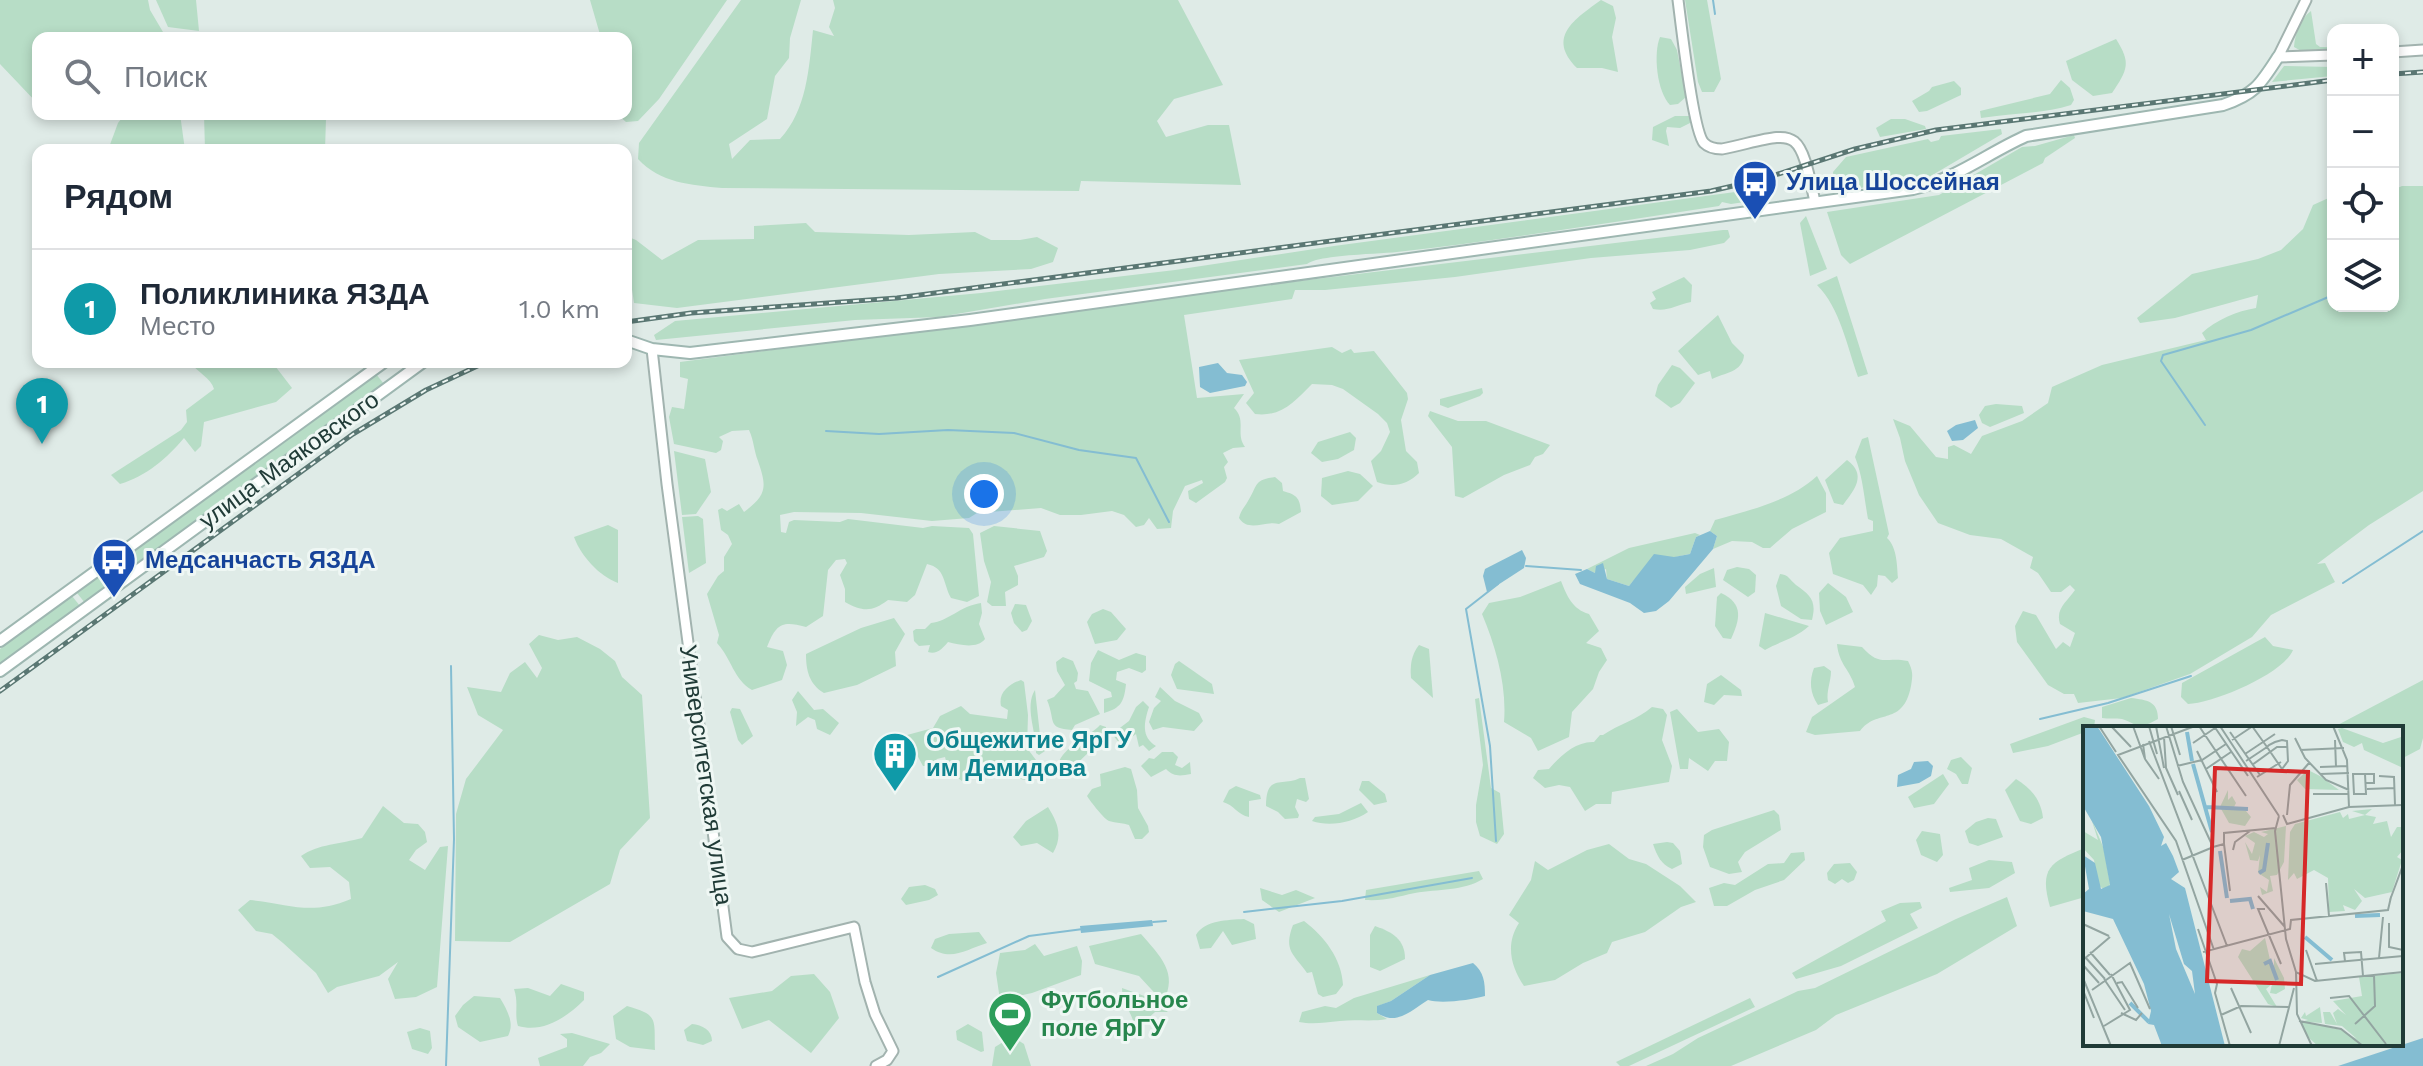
<!DOCTYPE html>
<html lang="ru">
<head>
<meta charset="utf-8">
<style>
  :root { --surface:#fff; --page:#f2f2f3; --text:#1f2937; --muted:#747a83; --line:#e0e1e3; --accent:#0b8043 }
  body { margin:0; font-family:"Work Sans",sans-serif; background:var(--page); color:var(--text) }
  .controls { position:absolute; right:24px; top:24px; display:grid; overflow:hidden; border-radius:16px; box-shadow:0 4px 12px #0003 }
  .controls button { width:72px; height:72px; display:grid; place-items:center; padding:0; border:0; border-bottom:2px solid var(--line); background:var(--surface); color:var(--text); font:40px sans-serif }
  .you { position:absolute; left:984px; top:494px; width:28px; height:28px; margin:-20px; border:6px solid #fff; border-radius:50%; background:#1a73e8; box-shadow:0 0 0 12px #1a73e833 }
  .badge { display:grid; place-items:center; width:52px; height:52px; border-radius:50%; background:var(--accent); color:#fff; font-size:26px; font-weight:700 }
  .pin { position:absolute; translate:-50% -66px; filter:drop-shadow(0 2px 4px #0008) }
  .pin::after { content:''; position:absolute; top:42px; width:28px; height:24px; background:inherit; clip-path:polygon(0 0,100% 0,50% 100%) }
  .list { margin:0; padding:0; list-style:none }
  h2 { display:flex; justify-content:space-between; align-items:center; height:104px; margin:0; padding:0 32px; font-size:34px }
  h2 small { font-size:26px; font-weight:400; color:var(--muted) }
  .list li { display:grid; grid-template-columns:52px 1fr auto; gap:24px; align-items:center; box-sizing:border-box; height:120px; padding:0 32px; border-top:2px solid var(--line) }
  .list b { display:block; font-size:30px; white-space:nowrap }
  .list p { margin:0; font-size:26px; white-space:nowrap; color:var(--muted) }
  .list em { font-size:26px; font-style:normal; color:var(--muted) }
  .icon { flex:none; width:44px; height:44px; fill:none; stroke:currentColor; stroke-width:2; stroke-linecap:round; stroke-linejoin:round }
  .map { position:relative; flex:none; width:2423px; height:1066px; overflow:hidden }
  .search { position:absolute; background:var(--surface); box-shadow:0 4px 12px #0003; left:32px; top:32px; width:600px; height:88px; display:flex; align-items:center; gap:20px; box-sizing:border-box; padding:0 28px; border-radius:16px; color:var(--muted); font-size:30px }
  .panel { position:absolute; background:var(--surface); box-shadow:0 4px 12px #0003; left:32px; top:144px; width:600px; height:224px; border-radius:16px }
  .map>svg:first-child { display:block }
  .green { fill:#b7ddc6 }
  .water { fill:#84bdd2 }
  .lines { fill:none; stroke-linecap:round; stroke-linejoin:round }
  .stream { stroke:#84bdd2; stroke-width:2 }
  .tertiary-casing { stroke:#a2b3af; stroke-width:13 }
  .secondary-casing { stroke:#9eb7b1; stroke-width:14 }
  .tertiary { stroke:#fff; stroke-width:9 }
  .secondary { stroke:#fff; stroke-width:10 }
  .rail-casing { stroke:#5a7773; stroke-width:5 }
  .rail { stroke:#eff7f4; stroke-width:2; stroke-dasharray:6; stroke-linecap:butt }
  .labels { text-anchor:middle; stroke-width:6; stroke-linejoin:round; paint-order:stroke }
  .transit-label { font-size:24px; font-weight:bold; fill:#164399; stroke:#eff7f4; text-anchor:start }
  .street-label { font-size:24px; fill:#203b37; stroke:#eff7f4 }
  .culture-label { font-size:24px; font-weight:bold; fill:#0d838f; stroke:#eff7f4; text-anchor:start }
  .leisure-label { font-size:24px; font-weight:bold; fill:#27864d; stroke:#eff7f4; text-anchor:start }
  .inset-river { fill:none; stroke:#84bdd2; stroke-width:4 }
  .inset-road { fill:none; stroke:#93a5a1; stroke-width:2 }
  .view { fill:#d62828; fill-opacity:0.15; stroke:#d62828; stroke-width:4 }
  .inset-edge { fill:none; stroke:#203b37; stroke-width:4 }
</style>
</head>
<body>
<div class="map">
<svg width="2423" height="1066" viewBox="0 0 2423 1066">
  <rect width="100%" height="100%" fill="#dfebe7"/>
  <g class="green">
    <path d="M0,0H148L150,10L163,32L160,38H38V104L0,64Z"/>
    <path d="M156,0H196L199,31L168,27Z"/>
    <path d="M590,0H727L659,99L638,121L626,122L617,114H626V38H601Z"/>
    <path d="M741,0H801L790,38L789,58L775,76L767,119L729,144L732,159L750,140L780,139C807,110 809,68 813,30L834,36L829,27L835,8L833,0H1178L1223,85L1174,99L1157,121L1166,137L1208,125H1229L1241,185L1081,181L1079,191L722,188C691,185 660,183 638,159L639,143Z"/>
    <path d="M1601,0L1613,6L1616,18L1612,37L1618,72L1602,68H1577C1546,37 1575,19 1601,0Z"/>
    <path d="M1685,0H1707L1721,79L1714,92H1702L1698,82Z"/>
    <path d="M2311,11L2316,44L2320,47H2333V51L2303,52L2294,47C2295,34 2300,19 2311,11Z"/>
    <path d="M1660,37L1671,39L1677,50L1686,97L1678,104L1670,105C1657,92 1653,54 1660,37Z"/>
    <path d="M2116,39C2131,63 2128,69 2112,93L2093,96L2072,80L2066,61Z"/>
    <path d="M2284,66L2333,67V76L2272,82Z"/>
    <path d="M2061,80L2070,88L2074,100L2071,105C2042,114 2012,113 1981,118L1980,111L2050,94Z"/>
    <path d="M1954,81L1961,88V95L1927,111L1919,112L1912,101L1929,91L1932,87Z"/>
    <path d="M125,114H180L185,150H108L118,123Z"/>
    <path d="M204,114H323L326,118L325,150H205Z"/>
    <path d="M1675,116H1689L1692,122L1680,128L1667,127L1666,131L1669,146L1652,140L1653,127Z"/>
    <path d="M1891,119H1905L1925,126L1926,129L1880,137L1876,128Z"/>
    <path d="M2001,129L2002,134L1924,180L1835,191L1833,172L1846,157L1928,139L1931,142L1939,140L1941,136Z"/>
    <path d="M2074,135L2075,138L2045,158L2043,163L1850,264L1841,255L1827,212L1939,195L2022,147L2035,146Z"/>
    <path d="M2402,186H2423V491L2369,525L2317,564L2325,563L2335,582L2271,615L2252,637L2190,674L2122,698L2078,703L2074,694H2064L2048,685L2017,642L2015,626L2023,611L2036,615L2056,649L2063,642L2070,647L2075,633L2060,624C2055,608 2068,601 2075,590L2070,585L2061,592H2051L2038,573L2030,568L2033,557L2001,539L1970,535L1938,523L1919,495L1905,461L1900,438L1893,419L1910,426L1936,457L1948,459V447L1954,445L1971,454L1982,436L2022,421L2048,403L2052,387L2102,365L2206,340L2202,333C2216,320 2237,311 2256,308L2258,295L2175,318L2140,323L2137,318L2192,274L2258,259L2281,250L2303,229L2313,205L2333,196V306H2393V190Z"/>
    <path d="M1772,187V198L1731,204L1722,202L1719,206C1612,222 1505,240 1397,252C1378,254 1318,255 1307,264L1045,299L939,317L855,320L656,340L654,335L675,321L981,293L1175,270L1334,246Z"/>
    <path d="M1806,216L1827,269L1810,276L1800,223Z"/>
    <path d="M806,223L815,232L909,235L975,232L991,240H1020L1037,237L1058,248L1053,262L1031,269L939,274L677,308L634,303C631,280 626,260 626,236L636,240L662,260L698,240L754,239V226Z"/>
    <path d="M1723,230H1728L1730,237L1724,243L1690,250L1591,258L1455,277L1325,290H1295L1292,299L1184,315L1197,398L1244,394L1234,408C1247,420 1235,434 1245,447L1233,448L1223,453L1228,462L1224,467L1227,478L1225,482L1196,503L1189,499L1188,491L1203,483L1202,480L1185,486L1173,511L1171,528L1157,529L1149,518L1144,525L1136,527L1124,515L1112,511L1081,515H1060L1041,508L977,513L969,518L932,521L861,513L794,512L780,515L781,532L786,533L789,522L794,520L840,522L848,519L923,528L932,526L969,528L973,534L979,596L967,602L951,598C943,584 946,568 927,564L915,595L907,602L888,600C872,612 863,612 845,602V589L840,575L847,563L845,559L836,560L828,570L823,616L806,627C782,620 776,624 767,647L783,651L787,665L782,680L752,690C734,680 731,658 717,643L719,635L707,594L718,576L724,571V557L732,544L728,535L721,530L718,510L722,508L727,511L739,504L744,512C767,495 767,487 758,461C754,451 754,441 749,430L732,431L719,437L723,441L721,450L716,453L674,444L669,417L672,407L684,409L688,379L680,377V362L1291,282Z"/>
    <path d="M1837,276L1868,374L1858,377C1847,346 1840,308 1817,285Z"/>
    <path d="M1684,277L1692,285L1691,302C1676,305 1668,312 1653,309L1650,303L1656,299L1652,292Z"/>
    <path d="M1718,315L1732,343L1744,355C1743,372 1724,373 1712,379L1710,371L1698,375L1678,351Z"/>
    <path d="M1332,347L1342,353L1351,349L1354,353L1374,351L1407,393L1408,399L1401,420L1406,451L1417,462L1419,473C1407,485 1393,488 1377,482L1371,461L1381,451L1390,432L1387,423L1378,414L1343,389L1332,385L1312,384C1294,402 1282,417 1255,414L1246,403L1254,393L1239,360Z"/>
    <path d="M190,362H272L292,388L276,402L204,422L201,446L195,452L184,438C167,458 147,476 120,484L111,475L181,430L187,422L186,410L214,389C211,378 197,372 190,362Z"/>
    <path d="M1672,365L1680,368L1695,383L1680,403L1671,408L1655,396L1658,385Z"/>
    <path d="M376,374L384,384L124,576L113,563Z"/>
    <path d="M1482,388L1483,393L1480,396L1448,408L1440,405V399Z"/>
    <path d="M1996,404L2022,406L2024,413L1990,427L1982,423L1979,415L1985,406Z"/>
    <path d="M1430,411L1458,421H1486L1550,445L1543,454L1535,457L1530,465L1504,475L1463,498L1455,496L1452,447L1428,416Z"/>
    <path d="M1350,432L1356,438L1354,450L1338,459L1322,462L1311,453L1318,442Z"/>
    <path d="M1868,437L1889,534L1887,538C1897,547 1897,565 1898,578L1892,583L1885,576L1878,575L1877,586L1871,595L1863,585L1833,574L1829,553L1840,538L1873,531V521L1868,519C1864,497 1863,477 1855,457L1862,439Z"/>
    <path d="M674,451L705,459L711,492L696,514L682,515Z"/>
    <path d="M1847,460C1867,475 1855,489 1843,505L1834,503L1825,480Z"/>
    <path d="M1348,471L1360,474L1373,486L1358,501L1332,505L1321,496L1322,478Z"/>
    <path d="M1817,476L1826,493V512L1792,529L1770,548H1763L1752,542L1732,541L1713,549L1717,536L1710,531L1715,520C1750,510 1790,501 1817,476Z"/>
    <path d="M1275,477L1282,483L1283,491C1297,495 1300,498 1301,512L1279,524C1265,520 1249,533 1239,518C1241,510 1244,508 1248,501C1258,485 1253,480 1275,477Z"/>
    <path d="M698,516L703,519L706,563L689,573L682,517Z"/>
    <path d="M608,525L618,530V583C599,576 581,556 574,537Z"/>
    <path d="M994,526L1040,531L1047,551L1044,557L1014,566L1018,576V585L1005,592L1006,606H992L987,602L991,582L984,561L980,533Z"/>
    <path d="M1695,533L1700,535L1696,537L1690,554C1666,558 1644,567 1629,586L1607,579L1606,569L1595,573L1587,569L1629,548Z"/>
    <path d="M1737,567L1749,569L1756,575L1755,592L1748,597L1723,580L1727,570Z"/>
    <path d="M1714,568L1716,587L1686,594L1685,587L1700,574Z"/>
    <path d="M108,569L116,580L85,603L77,593Z"/>
    <path d="M1780,574C1789,575 1789,579 1796,585C1810,595 1817,600 1812,620L1801,619L1781,606L1776,586Z"/>
    <path d="M1561,581C1567,596 1572,609 1589,614L1599,631L1586,643L1601,648L1607,660L1599,672L1593,689L1572,712L1569,737L1538,751L1531,738L1504,722C1507,686 1496,647 1482,614L1489,603L1520,597Z"/>
    <path d="M1828,583L1846,597L1853,612L1826,625L1820,611L1819,593Z"/>
    <path d="M1721,593C1744,604 1740,619 1731,639L1723,638L1715,626L1717,597Z"/>
    <path d="M72,596L80,606L0,665V649Z"/>
    <path d="M981,603L982,613L979,624L985,639C977,649 960,645 948,642C943,648 937,655 928,652L930,645L919,646L914,641L913,631L916,629H925L931,623C949,621 960,606 981,603Z"/>
    <path d="M1015,604L1026,605L1032,621L1027,630L1022,632L1014,623L1011,613Z"/>
    <path d="M1103,609L1111,612L1126,629L1117,640L1095,644L1087,622L1092,614Z"/>
    <path d="M1765,613L1809,626C1796,638 1781,641 1765,650L1759,646Z"/>
    <path d="M894,618L905,634L895,652L896,666L857,685L824,693C809,684 806,670 806,654L861,628Z"/>
    <path d="M539,635L558,640L577,637L600,649L615,661L622,677L642,695L650,818L620,850L610,884L510,942L455,941L456,814L466,779L503,730L478,715L467,687L501,692L510,673L525,662L537,678L542,668L529,644Z"/>
    <path d="M2265,637L2273,646L2293,650C2283,674 2214,703 2188,704L2181,697L2182,683Z"/>
    <path d="M1837,644L1862,647C1881,668 1885,656 1908,661C1913,671 1913,675 1911,686C1903,727 1877,708 1860,731L1815,735L1806,732L1812,717L1855,687C1850,669 1839,665 1837,644Z"/>
    <path d="M1419,645L1429,649L1433,698L1411,678C1410,666 1411,655 1419,645Z"/>
    <path d="M1098,650L1119,660L1136,653L1146,656V670L1142,673L1129,668L1117,672L1116,680L1126,684C1124,702 1121,708 1104,713V699L1112,697L1111,692L1089,681L1091,663Z"/>
    <path d="M1063,657L1073,661L1078,673L1077,681L1074,683L1076,689L1088,691L1100,714L1075,725L1072,730C1046,728 1056,721 1047,700L1054,697L1065,685L1057,671L1056,662Z"/>
    <path d="M1179,661L1212,684L1214,694L1177,689L1171,675L1175,664Z"/>
    <path d="M1824,666L1831,671C1831,682 1826,691 1828,702L1818,705C1810,693 1809,681 1814,668Z"/>
    <path d="M1721,675L1741,690L1742,696L1724,695L1714,705L1704,702L1707,684Z"/>
    <path d="M1021,680L1024,682L1028,715L1027,748L1036,760L1041,776C1016,785 1021,776 1003,765L987,771L970,768L962,781L949,772L945,757L937,759L931,766H923L917,755L905,749L907,735L933,728L940,716L961,706L970,714L1007,719L1008,710L1001,706C998,693 1009,684 1021,680Z"/>
    <path d="M2423,680V738L2420,749L2401,759V728H2332Z"/>
    <path d="M1160,687L1175,701L1199,713L1203,721L1194,731L1163,727L1153,730L1149,722L1154,708L1161,701L1155,697Z"/>
    <path d="M1035,690L1041,744L1045,751L1039,755L1036,753C1037,733 1024,707 1035,690Z"/>
    <path d="M798,691L814,710L823,709L839,723L830,735L817,729L815,720L808,717L796,726L797,712L792,700Z"/>
    <path d="M1479,698L1491,788L1500,793L1504,834L1497,844L1480,836L1476,822V805L1483,765L1475,699Z"/>
    <path d="M2131,698C2147,700 2158,701 2158,719C2136,731 2140,725 2122,719C2116,718 2108,719 2102,718V707Z"/>
    <path d="M1143,701L1149,707C1144,722 1141,737 1156,746L1149,751L1143,745L1139,747L1136,734L1121,745L1112,734L1129,721L1136,707Z"/>
    <path d="M1652,707L1663,709L1667,715L1662,740L1672,766L1669,782L1612,792L1611,804H1596L1585,811L1570,787L1559,785L1545,788L1533,778L1538,770L1549,769C1560,756 1576,741 1594,742L1600,735H1603C1619,724 1637,720 1652,707Z"/>
    <path d="M732,708L740,709L753,736L742,745L738,740L730,712Z"/>
    <path d="M1677,709L1698,732L1719,729L1729,742L1727,761H1715L1708,771L1689,758L1688,769H1680L1670,712Z"/>
    <path d="M2084,717L2095,720L2094,728H2085V732L2048,746L2013,753L2010,744Z"/>
    <path d="M1100,725L1106,727V741L1100,749L1090,751L1063,777C1044,755 1089,738 1100,725Z"/>
    <path d="M1162,752H1173L1178,757L1175,765L1182,768L1190,762L1191,774C1180,776 1174,777 1166,769L1151,777L1141,766L1149,758L1154,759Z"/>
    <path d="M1961,757L1972,768L1968,784H1962L1956,774L1947,769L1951,760Z"/>
    <path d="M1125,767L1131,769L1137,790L1138,808L1148,826L1149,832L1142,839H1135L1129,825C1123,823 1116,823 1109,821C1105,820 1090,801 1087,796L1092,789L1101,786L1100,774Z"/>
    <path d="M1943,774L1949,784L1934,804L1914,808L1908,797Z"/>
    <path d="M1300,778H1305L1309,799L1306,802L1297,799L1295,807L1299,815L1298,818L1285,819L1278,812L1266,806C1266,773 1282,787 1300,778Z"/>
    <path d="M2016,779C2031,788 2041,800 2043,818L2031,824L2020,821L2005,790Z"/>
    <path d="M1362,781H1369L1385,794L1387,802L1374,805L1359,790Z"/>
    <path d="M1236,786L1260,795L1261,799L1249,801V817C1238,815 1234,805 1223,802L1229,790Z"/>
    <path d="M1361,803L1368,812C1352,823 1329,827 1312,821L1315,817L1339,814Z"/>
    <path d="M383,806L404,823L418,824L425,832L427,842L416,850L409,860L425,870L440,847L448,846L437,987L416,997L395,999L388,979L398,962L379,976L337,987L328,993L316,973L283,943L272,934L256,931L238,910L250,900C291,904 310,916 351,899L349,882L330,867L310,868L301,856C318,844 341,844 362,838Z"/>
    <path d="M1048,807C1058,823 1063,836 1053,853L1037,843L1021,846L1013,837L1026,821Z"/>
    <path d="M1774,810L1779,815L1781,830L1745,852L1738,862L1742,872L1729,874L1710,867L1703,847L1704,835L1712,830Z"/>
    <path d="M1988,818L1996,819L2003,837L1978,846L1969,843L1965,831L1976,822Z"/>
    <path d="M1922,831L1940,834L1943,855L1937,862L1921,855L1916,840Z"/>
    <path d="M1667,842L1673,843L1680,851L1682,864L1672,869C1661,864 1657,856 1653,844Z"/>
    <path d="M1609,844L1629,859L1646,864L1680,886L1696,902L1681,907L1645,932L1612,942L1607,953L1583,963L1555,980L1524,986C1511,967 1505,944 1519,923L1509,915L1531,880L1535,861L1548,870L1587,850Z"/>
    <path d="M2085,848V897L2050,907C2039,868 2050,862 2085,848Z"/>
    <path d="M1804,852L1805,860L1784,880L1755,890L1727,906H1714L1709,888L1724,883L1735,885L1768,864L1784,863L1791,853Z"/>
    <path d="M1989,860L2012,862L2015,873L1989,888L1950,892L1949,888L1972,880L1969,868Z"/>
    <path d="M1850,863L1857,872L1854,880L1848,883L1842,879L1835,884L1828,880L1827,873L1834,864Z"/>
    <path d="M1479,871L1483,879C1463,891 1438,889 1415,893C1395,897 1387,901 1365,900L1366,890Z"/>
    <path d="M925,885L935,889L938,895L929,900L906,905L901,899L909,887Z"/>
    <path d="M1260,888L1282,895L1296,890L1315,898L1279,912L1262,900Z"/>
    <path d="M2007,897L2017,926L1937,974L1836,1015L1816,1030L1731,1066H1646L1673,1054L1698,1038L1798,991L1815,988L1956,919Z"/>
    <path d="M1920,902L1922,908L1910,914L1918,928L1841,966L1796,979L1792,973L1886,921L1881,911L1900,903Z"/>
    <path d="M1244,919L1254,924L1256,939L1232,945L1223,931L1211,948L1200,949L1196,935C1205,920 1228,920 1244,919Z"/>
    <path d="M1304,921C1324,936 1342,959 1343,985L1336,994L1323,997L1318,994L1312,972L1307,973C1294,954 1283,951 1293,925Z"/>
    <path d="M1375,926C1392,932 1405,939 1405,959L1380,971L1370,967V935Z"/>
    <path d="M979,932L987,943C967,949 951,962 931,948L935,939L949,934Z"/>
    <path d="M1141,934C1160,956 1179,973 1163,1002L1139,976L1095,964L1089,946Z"/>
    <path d="M1035,944L1044,956L1077,946L1082,961L1081,975L1032,993L1000,1000L996,973L1000,953L1025,950Z"/>
    <path d="M814,974L830,992L839,1018L811,1053L769,1020L742,1029L729,998L772,991L791,976Z"/>
    <path d="M1430,975L1391,1001L1378,1006L1377,1013L1387,1019C1371,1022 1356,1019 1340,1021C1325,1022 1314,1025 1299,1022L1302,1012L1325,1006L1336,1008L1354,998Z"/>
    <path d="M561,984L584,992V1000C566,1018 543,1033 518,1026C514,1013 519,1003 514,989L528,988L550,996Z"/>
    <path d="M1122,988L1150,998L1168,1012H1155L1144,1022L1134,1023C1130,1010 1122,1002 1122,988Z"/>
    <path d="M474,996L500,998C507,1010 515,1023 508,1036L480,1042L458,1027L455,1016L463,1005Z"/>
    <path d="M1750,998L1755,1007L1629,1066H1620L1616,1062Z"/>
    <path d="M627,1006C659,1015 654,1019 655,1050L630,1047L616,1039L613,1016Z"/>
    <path d="M692,1024C702,1025 712,1030 712,1041L703,1045L687,1041L684,1030Z"/>
    <path d="M968,1024L982,1032L984,1051L981,1052L957,1040L956,1031Z"/>
    <path d="M420,1028L430,1031L432,1048L428,1054L412,1049L407,1032Z"/>
    <path d="M572,1033L610,1044L601,1053L590,1057L583,1066H540L538,1058L567,1047V1039L560,1034Z"/>
    <path d="M1008,1039H1016L1024,1044L1031,1066H992L995,1047Z"/>
  </g>
  <g class="water">
    <path d="M1218,363L1227,373L1242,375L1247,382L1245,386L1210,393L1200,387L1199,367Z"/>
    <path d="M1975,420L1978,428L1963,440L1952,441L1947,431L1956,425Z"/>
    <path d="M1710,531L1717,536L1713,549L1669,601L1656,611L1644,613L1630,603L1580,584L1575,574L1587,569L1595,573L1596,566L1603,563L1607,579L1629,586L1654,554L1674,557L1690,554L1696,537Z"/>
    <path d="M1522,550L1526,558L1524,568L1487,592L1483,576L1485,569Z"/>
    <path d="M1928,761L1933,766L1931,776L1919,783L1897,787L1898,775L1911,769L1914,762Z"/>
    <path d="M1152,920L1153,926L1081,933L1080,926Z"/>
    <path d="M1473,963C1484,972 1485,982 1485,996C1471,1000 1441,1004 1428,1000C1410,1011 1397,1026 1377,1013V1006L1391,1001L1430,975Z"/>
    <path d="M2423,1038V1066H2338Z"/>
  </g>
  <g class="lines">
    <g class="stream">
      <path d="M1713,0L1715,14"/>
      <path d="M2205,425L2161,361L2163,355L2251,330L2333,295"/>
      <path d="M826,431L879,434L948,430L1014,433L1079,450L1136,458L1169,522"/>
      <path d="M1526,566L1581,570"/>
      <path d="M2343,583L2423,531"/>
      <path d="M2040,719L2108,703L2191,676"/>
      <path d="M1496,841L1490,746L1466,609L1498,584"/>
      <path d="M1244,912L1342,901L1472,878"/>
      <path d="M1153,922L1166,921"/>
      <path d="M938,977L1029,936L1083,929"/>
      <path d="M446,1066L454,839L451,666"/>
    </g>
    <g class="tertiary-casing">
      <g id="tertiary">
        <path d="M1678,0C1681,23 1693,131 1704,143C1709,148 1716,149 1722,149C1797,133 1798,121 1815,202"/>
        <path d="M2306,0L2278,57L2333,55"/>
        <path d="M2393,52L2423,50"/>
        <path d="M652,349L667,484L727,937L738,949L752,952L854,927L865,982L875,1014L893,1051L887,1060L876,1066"/>
      </g>
    </g>
    <g class="secondary-casing">
      <g id="secondary">
        <path d="M626,340L652,349L690,353L970,320L1913,189C1954,180 1988,153 2026,136L2223,105C2255,94 2260,85 2278,57"/>
        <path d="M0,641L384,362"/>
        <path d="M0,671L423,362"/>
      </g>
    </g>
    <use href="#tertiary" class="tertiary"/>
    <use href="#secondary" class="secondary"/>
    <g class="rail-casing">
      <g id="rail">
        <path d="M2393,74L2423,72"/>
        <path d="M626,322L691,313L897,298L1711,191L1763,179L1855,149L1936,130L2333,80"/>
        <path d="M0,691L353,434L426,390L486,362"/>
      </g>
    </g>
    <use href="#rail" class="rail"/>
  </g>
  <defs>
    <g id="bus-pin" transform="scale(2.3)"><path d="M0 17L-7.5 6A9.5 9.5 0 1 1 7.5 6Z" fill="#1a4fb4" stroke="#eff7f4"/><path d="M-5-6H5V4H4V6H2V4H-2V6H-4V4H-5ZM-3.5-4V0h7V-4ZM-3.5 1.2v1.5H-2V1.2ZM2 1.2v1.5H3.5V1.2Z" fill="#fff"/></g>
    <g id="building-pin" transform="scale(2.3)"><path d="M0 17L-7.5 6A9.5 9.5 0 1 1 7.5 6Z" fill="#0f9aa8" stroke="#eff7f4"/><path d="M-4-6H4V6H1V3H-1V6H-4ZM-2.5-4.3h1.7v1.8h-1.7ZM.8-4.3h1.7v1.8H.8ZM-2.5-1h1.7V.8h-1.7ZM.8-1h1.7V.8H.8Z" fill="#fff"/></g>
    <g id="stadium-pin" transform="scale(2.3)"><path d="M0 17L-7.5 6A9.5 9.5 0 1 1 7.5 6Z" fill="#2e9e5b" stroke="#eff7f4"/><path d="M0-5a6.5 5 0 1 0 0 10a6.5 5 0 1 0 0-10ZM-3.5-1.8h7v3.6h-7Z" fill="#fff"/></g>
  </defs>
  <g fill-rule="evenodd">
    <use href="#bus-pin" x="1755" y="182"/>
    <use href="#bus-pin" x="114" y="560"/>
    <use href="#building-pin" x="895" y="754"/>
    <use href="#stadium-pin" x="1010" y="1014"/>
  </g>
  <g class="labels">
    <g class="transit-label">
      <text x="1786" y="190">Улица Шоссейная</text>
      <text x="145" y="568">Медсанчасть ЯЗДА</text>
    </g>
    <g class="street-label">
      <text transform="translate(289 460) rotate(-36)" y="8">улица Маяковского</text>
      <text transform="translate(706 775) rotate(82)" y="8">Университетская улица</text>
    </g>
    <g class="culture-label">
      <text x="926" y="748">Общежитие ЯрГУ<tspan x="926" dy="28">им Демидова</tspan></text>
    </g>
    <g class="leisure-label">
      <text x="1041" y="1008">Футбольное<tspan x="1041" dy="28">поле ЯрГУ</tspan></text>
    </g>
  </g>
  <g transform="translate(2083 726)">
    <rect width="320" height="320" fill="#dfebe7"/>
    <path d="M259,2L300,17L318,11L320,4V42L281,24L279,17L271,21L260,16L255,3ZM225,44L237,50L256,64L222,63L214,54ZM145,64V74L149,70L153,77L150,83L163,85L168,91L162,100L146,97L137,81ZM289,83L282,89L293,91L290,98L304,95L308,111L314,101H320V124L314,131L319,134L309,166L282,172L271,163L279,175L272,184L260,179L262,185L246,186L245,152L231,144L214,153L211,147L205,154L207,106L212,98L257,86L260,92L265,88L266,93L282,89L269,85ZM8,92L21,123L27,158L23,165L15,159L11,134L0,122V105L15,114ZM203,100L201,136L194,149L187,150L190,165L179,169L177,161L184,166L186,154L175,147L177,129L175,135L167,134L162,116L169,128L172,117L162,110L171,106L181,111L185,108L178,106ZM182,212L188,238L191,240V232L201,252L202,263L193,268L187,267L189,258L183,263L194,281L185,278L155,231L159,223L167,225ZM320,247V320H235L226,312L217,296L225,294L218,292L222,286L223,290L237,281L239,297L224,296L258,304L274,313L259,300L242,298L240,286H247L254,298L250,287L255,283L263,289L250,275L279,270L276,251Z" fill="#b7ddc6"/>
    <path d="M0,0H14L66,80L81,111L78,120L83,117L90,130L96,146L88,153L102,162L142,320H79L71,299L65,298L68,285L61,258L30,193L0,185V168L6,163L0,129L12,137L18,163L27,159L18,111L0,80ZM86,188L101,238L109,245L112,268L93,223Z" fill="#84bdd2" fill-rule="evenodd"/>
    <path class="inset-river" d="M104,6L109,35M110,38L129,106M123,81L165,83M137,125L144,172M176,147L181,144L185,117M147,175L167,173L170,183M272,190L297,189M222,211L249,234M181,238L187,235L194,254M47,277L66,296"/>
    <path class="inset-road" d="M16,0L33,26M28,0L48,21M50,0L62,33L60,18M66,0L74,28M73,0L81,42M83,0L100,56L130,121M88,0L97,29M112,0L35,29L93,115L131,224M116,0L163,70M131,0L165,50M137,0L196,90M250,0L264,34L266,81M147,6L177,49M81,11L83,42L95,69M212,12L222,32L243,54L266,64M149,14L170,0M252,14L253,41M66,15L144,220M110,17L132,2M217,24L261,22M114,25L134,66M162,28L192,8M62,33L76,53M163,35L184,21L186,19L192,16L199,14L204,15L205,35L199,43L184,21L169,0M169,39L194,21H205M94,40L119,34L143,18M237,41L265,40M123,43L148,26M237,48L266,47M269,48H291V57H283M270,48L271,68H283L282,48M296,50L311,51L312,79M174,51L198,36M284,63L311,62M96,65L109,94M230,68H266M200,89L204,98L266,81L320,79M204,89L207,59L226,37M196,90L192,105L203,213L213,246M141,118L147,165M130,121L141,118V107L193,102M150,124L152,116L167,105M99,134L128,122M243,157L246,190M175,170L202,201M307,174L320,139M182,183H175L198,238M306,197V221L320,224M0,198L26,210M115,203L134,258L132,267L147,320M223,224L234,255M7,226L27,249M120,226L207,203L208,194L305,184L308,171M2,231L22,253M296,232L300,191M0,234L27,211M262,235L261,227L278,226L280,250M232,238L320,230M0,239L16,257M0,252L28,320M21,253L42,284M34,257L39,256L55,282M148,262L168,307M0,264L11,292M9,264L47,237L67,283M247,272L266,270L303,318M38,287L53,294L59,287M138,289L158,280L206,281M216,295L258,303L280,320M272,298L292,280L291,249M21,300L47,284L28,248M196,320L211,262M229,320L214,288L213,246L232,255L320,246"/>
    <path class="view" d="M132,42L225,46L218,258L124,255Z"/>
    <rect width="320" height="320" class="inset-edge"/>
  </g>
</svg>
<div class="controls">
<button>+</button>
<button>−</button>
<button><svg class="icon" aria-label="locate" viewBox="0 0 24 24"><circle cx="12" cy="12" r="6"/><path d="M12 2v4M12 18v4M2 12h4M18 12h4"/></svg></button>
<button><svg class="icon" aria-label="layers" viewBox="0 0 24 24"><path d="M12 4l9 5-9 5-9-5zM3 14l9 5 9-5"/></svg></button>
</div>
<div class="you"></div>
<div class="pin badge" style="left:42px;top:444px;background:#0f9aa8">1</div>
<div class="search"><svg class="icon" aria-label="search" viewBox="0 0 24 24"><circle cx="10" cy="10" r="6"/><path d="M15 15l6 6"/></svg>Поиск</div>
<section class="panel">
<h2>Рядом<small></small></h2>
<ul class="list">
<li><span class="badge" style="background:#0f9aa8">1</span><div><b>Поликлиника ЯЗДА</b><p>Место</p></div><em>1.0 km</em></li>
</ul>
</section>
</div>
</body>
</html>
